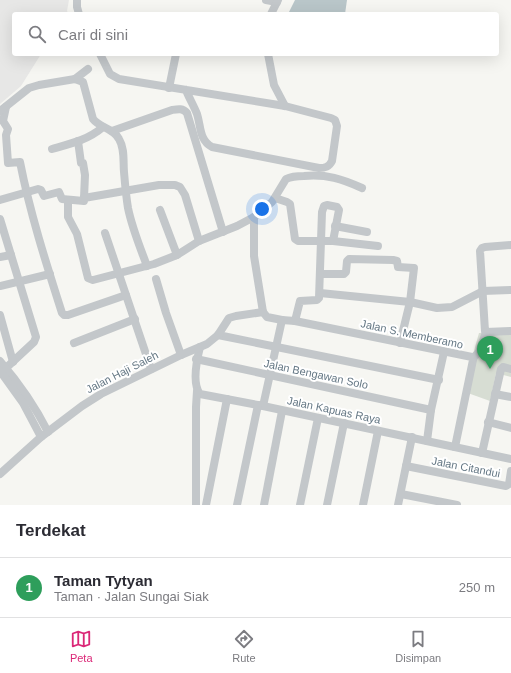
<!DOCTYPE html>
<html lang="id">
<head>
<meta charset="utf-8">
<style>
  :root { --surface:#fff; --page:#f7f7f7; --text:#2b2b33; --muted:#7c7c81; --line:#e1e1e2; --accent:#db2777 }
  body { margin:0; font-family:Arial,sans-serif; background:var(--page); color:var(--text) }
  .you { position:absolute; left:262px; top:209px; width:14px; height:14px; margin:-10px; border:3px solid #fff; border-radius:50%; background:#1a73e8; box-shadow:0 0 0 6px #1a73e833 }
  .badge { display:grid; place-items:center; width:26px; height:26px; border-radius:50%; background:var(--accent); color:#fff; font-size:13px; font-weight:700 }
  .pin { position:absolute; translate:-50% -33px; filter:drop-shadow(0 1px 2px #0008) }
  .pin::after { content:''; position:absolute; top:21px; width:14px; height:12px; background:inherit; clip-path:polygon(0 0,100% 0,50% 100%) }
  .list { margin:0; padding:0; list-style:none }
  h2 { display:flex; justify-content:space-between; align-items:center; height:52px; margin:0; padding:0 16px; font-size:17px }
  h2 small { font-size:13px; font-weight:400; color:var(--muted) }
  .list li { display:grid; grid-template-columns:26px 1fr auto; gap:12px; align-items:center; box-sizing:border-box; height:60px; padding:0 16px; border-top:1px solid var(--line) }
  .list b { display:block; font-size:15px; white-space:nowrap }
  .list p { margin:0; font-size:13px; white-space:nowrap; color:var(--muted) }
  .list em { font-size:13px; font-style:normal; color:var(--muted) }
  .icon { flex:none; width:22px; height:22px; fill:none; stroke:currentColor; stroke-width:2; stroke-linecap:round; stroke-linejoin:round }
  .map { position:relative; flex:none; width:511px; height:505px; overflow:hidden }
  .search { position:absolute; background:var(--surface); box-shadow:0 4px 16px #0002; left:12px; right:12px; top:12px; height:44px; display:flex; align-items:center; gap:10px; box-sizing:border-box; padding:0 14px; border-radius:4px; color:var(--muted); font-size:15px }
  .sheet { height:112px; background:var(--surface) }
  nav { display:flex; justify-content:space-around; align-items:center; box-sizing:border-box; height:56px; border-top:1px solid var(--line); background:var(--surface); font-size:11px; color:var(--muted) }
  nav a { display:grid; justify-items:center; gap:2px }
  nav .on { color:var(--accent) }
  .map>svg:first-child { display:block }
  .built { fill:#e7e7e6 }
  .green { fill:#d7ddd3 }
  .water { fill:#b9c6c9 }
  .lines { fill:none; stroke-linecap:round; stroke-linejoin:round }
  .street { stroke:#c3c7ca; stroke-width:8 }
  .labels { text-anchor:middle; stroke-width:4; stroke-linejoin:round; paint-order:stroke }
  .street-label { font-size:11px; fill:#647784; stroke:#fff }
</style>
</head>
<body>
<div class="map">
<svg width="511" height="505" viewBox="0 0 511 505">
  <rect width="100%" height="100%" fill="#f6f6f2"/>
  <path class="built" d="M0,0H69L67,11L69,14H14V54H41L21,86L0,104Z"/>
  <path class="green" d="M511,332V377L496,373L490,401L465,392L470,365L479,333Z"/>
  <path class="water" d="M295,0H347L345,14H288Z"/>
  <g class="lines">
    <g class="street">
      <path d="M77,0V7L79,14"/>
      <path d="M266,0L277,2"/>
      <path d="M271,14L278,0"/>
      <path d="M100,54L110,74L119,79L285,106L331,118L335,120L337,126L332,161C329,167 325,168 319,168L212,147C199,140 201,126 197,114C194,106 189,98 186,90"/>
      <path d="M268,54L274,85L285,106"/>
      <path d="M75,79L88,69"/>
      <path d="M169,88L176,54"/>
      <path d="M6,107L3,121L8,129L6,135L8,163L20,162C30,213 46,263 62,313L64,315H68L126,295"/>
      <path d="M0,111L29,88L39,85L75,79L83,82L93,119C100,128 113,128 119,139C125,149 123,161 124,172C125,184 126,196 128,208C132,228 140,247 147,266"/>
      <path d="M112,131L172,110C178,109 183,108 187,113L223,232"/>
      <path d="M78,141L81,163H83L85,175L84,198"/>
      <path d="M52,149C70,144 88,140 103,127"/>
      <path d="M275,198L287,202L290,204L295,239L298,241H333L378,246"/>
      <path d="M0,200L38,189L41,190L44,196L59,192L62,199L84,201V198L159,185H175L180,187L185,195L199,241"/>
      <path d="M68,200V217L77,234L88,278L93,280L154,264L177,255L199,241L237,226L254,217L272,202L286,179C292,176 298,176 304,176C327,174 342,179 362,188"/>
      <path d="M160,210L177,255"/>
      <path d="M254,217V256L263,312L267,317L282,320L263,406"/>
      <path d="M0,219L36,337L34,342L6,368"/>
      <path d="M335,226L367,232"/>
      <path d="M105,233L151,369"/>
      <path d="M511,245L485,247L482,248L480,251L485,331L486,332L511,331"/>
      <path d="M0,257L11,255"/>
      <path d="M320,274H344L346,272L347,261L349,259L393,260L397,261L398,267L414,268L410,302L400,343"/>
      <path d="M156,279L166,313L181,355"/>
      <path d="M0,286L50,274"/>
      <path d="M320,293L410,302L437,308L452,307L483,291L511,290"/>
      <path d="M0,315L13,362"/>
      <path d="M282,320L295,321L472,357L473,360L455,447"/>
      <path d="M295,321L300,301L317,300L319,298L322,212L324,206L327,205L337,207L339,210L333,241"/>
      <path d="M218,335L439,380"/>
      <path d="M74,343L135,319"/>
      <path d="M200,347C197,359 192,384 200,394L263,406L511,459"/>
      <path d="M473,358L479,352L486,332"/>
      <path d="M196,359L431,410"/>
      <path d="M0,361C19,383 35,406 48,432"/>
      <path d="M0,371L23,403L41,437"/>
      <path d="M495,394L511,397"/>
      <path d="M488,422L511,428"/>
      <path d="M427,441L431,410L444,352"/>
      <path d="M482,453L501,369L503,367L511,369"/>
      <path d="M406,466L506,486L509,484L511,471"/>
      <path d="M0,474L41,437L82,406L101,394L181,355L207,344L218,335L229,318L236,316L263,312"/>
      <path d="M401,494L457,505"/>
      <path d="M196,505V407L197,391"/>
      <path d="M206,505L227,399"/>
      <path d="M237,505L258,405"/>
      <path d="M264,505L282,411"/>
      <path d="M300,505L318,418"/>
      <path d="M327,505L344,423"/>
      <path d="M363,505L378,431"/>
      <path d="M398,505L412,437"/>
    </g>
  </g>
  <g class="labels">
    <g class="street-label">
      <text transform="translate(412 334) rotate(12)" y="4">Jalan S. Memberamo</text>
      <text transform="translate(122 372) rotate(-27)" y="4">Jalan Haji Saleh</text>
      <text transform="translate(316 374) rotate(12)" y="4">Jalan Bengawan Solo</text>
      <text transform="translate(334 410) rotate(12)" y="4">Jalan Kapuas Raya</text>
      <text transform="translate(466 467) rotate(11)" y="4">Jalan Citandui</text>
    </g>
  </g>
</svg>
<div class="you"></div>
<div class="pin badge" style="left:490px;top:369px;background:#2e9e5b">1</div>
<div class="search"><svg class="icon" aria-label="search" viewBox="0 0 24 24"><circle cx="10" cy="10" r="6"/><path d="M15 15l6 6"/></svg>Cari di sini</div>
</div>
<section class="sheet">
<h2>Terdekat<small></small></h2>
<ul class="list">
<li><span class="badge" style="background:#2e9e5b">1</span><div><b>Taman Tytyan</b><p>Taman · Jalan Sungai Siak</p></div><em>250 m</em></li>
</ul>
</section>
<nav>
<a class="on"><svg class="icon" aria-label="map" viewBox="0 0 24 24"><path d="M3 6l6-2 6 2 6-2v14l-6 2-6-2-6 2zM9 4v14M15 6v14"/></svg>Peta</a>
<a><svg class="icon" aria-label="directions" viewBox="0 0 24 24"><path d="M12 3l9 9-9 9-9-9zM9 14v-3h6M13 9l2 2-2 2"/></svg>Rute</a>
<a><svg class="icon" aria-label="saved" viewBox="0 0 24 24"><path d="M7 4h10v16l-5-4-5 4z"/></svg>Disimpan</a>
</nav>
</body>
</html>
